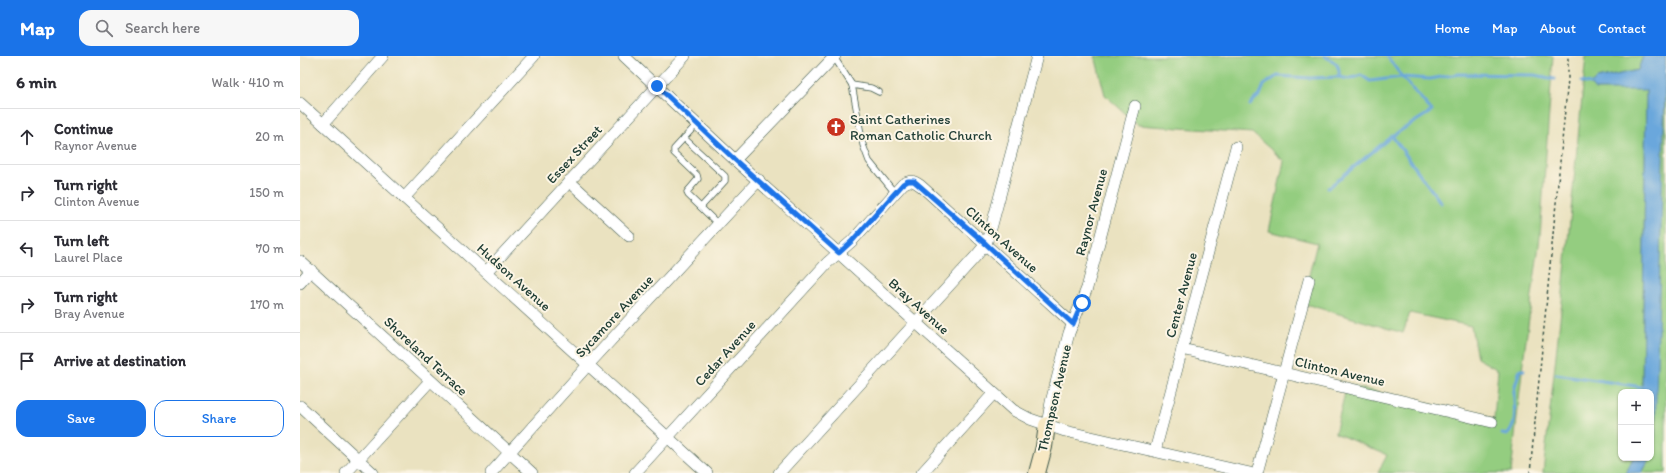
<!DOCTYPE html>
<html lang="en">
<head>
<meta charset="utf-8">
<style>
  :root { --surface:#fff; --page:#f7f7f7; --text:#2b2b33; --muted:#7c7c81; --line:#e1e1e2; --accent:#1a73e8 }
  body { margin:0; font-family:Itim,sans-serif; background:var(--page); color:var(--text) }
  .controls { position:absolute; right:12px; bottom:12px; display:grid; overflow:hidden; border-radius:8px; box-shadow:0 1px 3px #0004 }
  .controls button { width:36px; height:36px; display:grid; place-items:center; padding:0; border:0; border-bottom:1px solid var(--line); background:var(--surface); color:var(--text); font:20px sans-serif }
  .stop { position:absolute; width:12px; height:12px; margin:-9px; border:3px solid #1a73e8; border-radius:50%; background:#fff }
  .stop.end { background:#1a73e8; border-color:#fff; box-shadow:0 1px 4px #0008 }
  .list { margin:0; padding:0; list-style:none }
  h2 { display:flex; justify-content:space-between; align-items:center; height:52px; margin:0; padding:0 16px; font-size:17px }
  h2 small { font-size:13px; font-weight:400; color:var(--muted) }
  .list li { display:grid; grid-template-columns:26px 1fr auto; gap:12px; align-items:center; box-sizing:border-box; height:56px; padding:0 16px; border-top:1px solid var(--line) }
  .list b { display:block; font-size:15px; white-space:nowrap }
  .list p { margin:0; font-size:13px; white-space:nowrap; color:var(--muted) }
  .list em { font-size:13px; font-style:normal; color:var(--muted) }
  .actions { display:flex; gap:8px; padding:12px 16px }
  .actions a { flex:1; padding:9px 0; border:1px solid var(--accent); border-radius:12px; text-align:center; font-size:14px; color:var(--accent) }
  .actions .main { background:var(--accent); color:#fff }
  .icon { flex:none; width:22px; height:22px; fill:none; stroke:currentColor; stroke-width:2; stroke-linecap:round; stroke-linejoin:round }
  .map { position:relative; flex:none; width:1366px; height:417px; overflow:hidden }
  header { display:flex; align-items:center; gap:24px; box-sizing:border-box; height:56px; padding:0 20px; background:var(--accent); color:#fff }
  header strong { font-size:19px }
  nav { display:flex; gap:22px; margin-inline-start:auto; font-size:14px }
  .search { width:280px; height:36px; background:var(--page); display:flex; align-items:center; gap:10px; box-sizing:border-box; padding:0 14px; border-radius:12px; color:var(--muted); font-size:15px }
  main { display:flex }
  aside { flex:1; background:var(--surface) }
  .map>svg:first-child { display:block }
  .green { fill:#94cd80; stroke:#5a855a }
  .water { fill:#6aa7dc; stroke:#447288 }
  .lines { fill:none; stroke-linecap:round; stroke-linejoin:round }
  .stream { stroke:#6aa7dc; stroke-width:3 }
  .lane-casing { stroke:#3d5649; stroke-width:7 }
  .street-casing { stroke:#3d5649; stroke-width:12 }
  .secondary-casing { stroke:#3d5649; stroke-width:18 }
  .path { stroke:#3d5649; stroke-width:1.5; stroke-dasharray:3 3; stroke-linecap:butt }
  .lane { stroke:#fff; stroke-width:5.5 }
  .street { stroke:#fff; stroke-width:11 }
  .secondary { stroke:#f7e8c3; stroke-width:16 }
  .route { stroke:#1a73e8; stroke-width:5 }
  .labels { text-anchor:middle; stroke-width:4; stroke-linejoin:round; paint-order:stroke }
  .poi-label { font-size:14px; fill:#1f3d34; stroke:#fcf5e5; text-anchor:start }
  .street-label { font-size:14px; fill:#1f3d34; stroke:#fcf5e5 }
</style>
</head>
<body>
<header>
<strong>Map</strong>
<div class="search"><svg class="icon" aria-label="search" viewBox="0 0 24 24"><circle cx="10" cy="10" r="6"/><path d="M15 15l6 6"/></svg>Search here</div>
<nav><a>Home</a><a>Map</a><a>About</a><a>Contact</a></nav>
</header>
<main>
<aside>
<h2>6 min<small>Walk · 410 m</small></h2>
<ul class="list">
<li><svg class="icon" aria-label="ahead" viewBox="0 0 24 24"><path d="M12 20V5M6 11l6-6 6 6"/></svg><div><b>Continue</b><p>Raynor Avenue</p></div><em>20 m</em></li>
<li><svg class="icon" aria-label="right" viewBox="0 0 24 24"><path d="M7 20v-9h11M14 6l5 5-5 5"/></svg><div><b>Turn right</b><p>Clinton Avenue</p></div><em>150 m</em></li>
<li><svg class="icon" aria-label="left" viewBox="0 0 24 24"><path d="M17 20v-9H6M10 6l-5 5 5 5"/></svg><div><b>Turn left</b><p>Laurel Place</p></div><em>70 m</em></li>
<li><svg class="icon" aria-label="right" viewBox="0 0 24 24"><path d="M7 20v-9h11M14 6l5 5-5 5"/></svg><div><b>Turn right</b><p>Bray Avenue</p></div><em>170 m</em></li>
<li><svg class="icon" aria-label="arrive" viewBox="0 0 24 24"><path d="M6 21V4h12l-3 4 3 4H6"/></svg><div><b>Arrive at destination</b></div></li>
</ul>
<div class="actions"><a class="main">Save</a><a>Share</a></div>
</aside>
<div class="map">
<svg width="1366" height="417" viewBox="0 0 1366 417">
  <rect width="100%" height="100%" fill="#fcf5e5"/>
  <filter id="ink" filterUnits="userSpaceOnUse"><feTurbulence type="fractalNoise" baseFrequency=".025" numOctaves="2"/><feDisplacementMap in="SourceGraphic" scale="8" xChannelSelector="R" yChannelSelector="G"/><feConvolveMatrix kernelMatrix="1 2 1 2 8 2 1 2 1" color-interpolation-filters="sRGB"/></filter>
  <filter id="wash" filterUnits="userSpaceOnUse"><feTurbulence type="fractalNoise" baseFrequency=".012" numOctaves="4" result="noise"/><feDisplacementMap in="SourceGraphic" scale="16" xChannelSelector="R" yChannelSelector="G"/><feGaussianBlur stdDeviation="0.9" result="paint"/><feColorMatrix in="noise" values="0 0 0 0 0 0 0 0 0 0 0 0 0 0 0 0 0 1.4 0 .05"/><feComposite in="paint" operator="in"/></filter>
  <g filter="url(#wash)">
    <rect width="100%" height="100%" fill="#eae2c0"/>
    <g class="green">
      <path d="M795,0H1253L1240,181L1223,306L1211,417H1078L1087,399L1035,377L1047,329L1194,363L1198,314L1177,302L1171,270L1110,257L1103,277L1002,247L1017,187L969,175L984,105L952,77L838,69L805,39Z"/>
      <path d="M1286,0H1343L1338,14L1297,23L1295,34L1346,33L1342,336H1321V402H1333L1326,417H1243L1263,236Z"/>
      <path d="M1365,33H1366V417H1342L1353,396Z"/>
    </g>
    <g class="water">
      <path d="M1343,0H1366L1355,379L1353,396L1351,400V336H1342L1346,34H1295L1290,28L1297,23L1338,14Z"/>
      <path d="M1333,402H1350L1342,417H1326Z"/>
    </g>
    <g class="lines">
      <g class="stream">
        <path d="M1025,0C1035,7 1040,7 1039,21L1049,23L1061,19L1070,25L1102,21L1130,23L1158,18L1235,19L1254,23"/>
        <path d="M1282,26L1290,28"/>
        <path d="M950,49L954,44L960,39L964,29L977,20L1010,22L1039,21"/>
        <path d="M1092,80L1141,147"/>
        <path d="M1028,132L1092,80L1132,55L1102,21L1087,0"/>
        <path d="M1256,318L1342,331"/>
        <path d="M1202,378L1207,379C1219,368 1213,349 1214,335C1215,329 1217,323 1219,317L1220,314H1224"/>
      </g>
    </g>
  </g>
  <g filter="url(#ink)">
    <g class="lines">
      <g class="lane-casing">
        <g id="lane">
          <path d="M534,1L552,29L563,89L569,105L595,137"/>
          <path d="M552,29L571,32L579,36"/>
          <path d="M397,68L374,93V97L397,119L398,123L387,136L388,139L418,168"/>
          <path d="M384,82L425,120V125L401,151"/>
        </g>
      </g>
      <g class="street-casing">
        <g id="street">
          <path d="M324,0L435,104L713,354L730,363L765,375L950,417"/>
          <path d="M0,47L407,417"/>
          <path d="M23,68L83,0"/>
          <path d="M435,104L535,0"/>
          <path d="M269,125L329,180"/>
          <path d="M104,142L234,0"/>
          <path d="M0,205L232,417"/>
          <path d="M186,216L385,0"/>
          <path d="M0,227L11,214"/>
          <path d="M882,293L1192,366"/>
          <path d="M0,350L73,417"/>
          <path d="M747,369L751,346L769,277L787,232L835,50"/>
          <path d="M855,395L936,91"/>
          <path d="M46,417L130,325"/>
          <path d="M191,417L288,309L459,124"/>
          <path d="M335,417L527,207L552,185L603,128C611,123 614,125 621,130L773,268"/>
          <path d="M479,417L676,200L686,188L692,169L737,0"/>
          <path d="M622,417L693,338"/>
          <path d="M957,417L1009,224"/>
        </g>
      </g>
      <g class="secondary-casing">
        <path id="secondary" d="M737,417L744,391L747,369"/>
      </g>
      <path class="path" d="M1230,417L1268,23V0"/>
      <use href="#lane" class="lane"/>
      <use href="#street" class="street"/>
      <use href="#secondary" class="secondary"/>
    </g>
  </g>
  <g class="lines" filter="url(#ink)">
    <path class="route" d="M357,30L435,104L539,197L552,185L603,128L608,125H614L686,188L773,268L782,247"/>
  </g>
  <defs>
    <g id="church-disc" transform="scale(1)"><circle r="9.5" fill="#c8321e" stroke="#fcf5e5"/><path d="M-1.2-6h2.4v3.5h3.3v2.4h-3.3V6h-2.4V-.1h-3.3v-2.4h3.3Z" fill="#fff"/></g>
  </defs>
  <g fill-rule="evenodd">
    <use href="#church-disc" x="536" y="71"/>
  </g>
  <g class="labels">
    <g class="poi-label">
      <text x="550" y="68">Saint Catherines<tspan x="550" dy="16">Roman Catholic Church</tspan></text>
    </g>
    <g class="street-label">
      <text transform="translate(274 98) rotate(-47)" y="5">Essex Street</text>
      <text transform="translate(791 156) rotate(-75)" y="5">Raynor Avenue</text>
      <text transform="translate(702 183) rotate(42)" y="5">Clinton Avenue</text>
      <text transform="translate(214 221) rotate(42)" y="5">Hudson Avenue</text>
      <text transform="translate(881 239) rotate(-75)" y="5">Center Avenue</text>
      <text transform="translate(619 250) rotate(42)" y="5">Bray Avenue</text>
      <text transform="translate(314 260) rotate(-47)" y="5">Sycamore Avenue</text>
      <text transform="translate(425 297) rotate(-48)" y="5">Cedar Avenue</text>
      <text transform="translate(126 300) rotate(43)" y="5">Shoreland Terrace</text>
      <text transform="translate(1040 315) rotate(13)" y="5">Clinton Avenue</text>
      <text transform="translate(754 342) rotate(-77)" y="5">Thompson Avenue</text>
    </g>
  </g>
</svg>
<div class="controls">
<button>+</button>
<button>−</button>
</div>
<div class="stop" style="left:782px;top:247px"></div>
<div class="stop end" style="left:357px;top:30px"></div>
</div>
</main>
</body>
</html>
